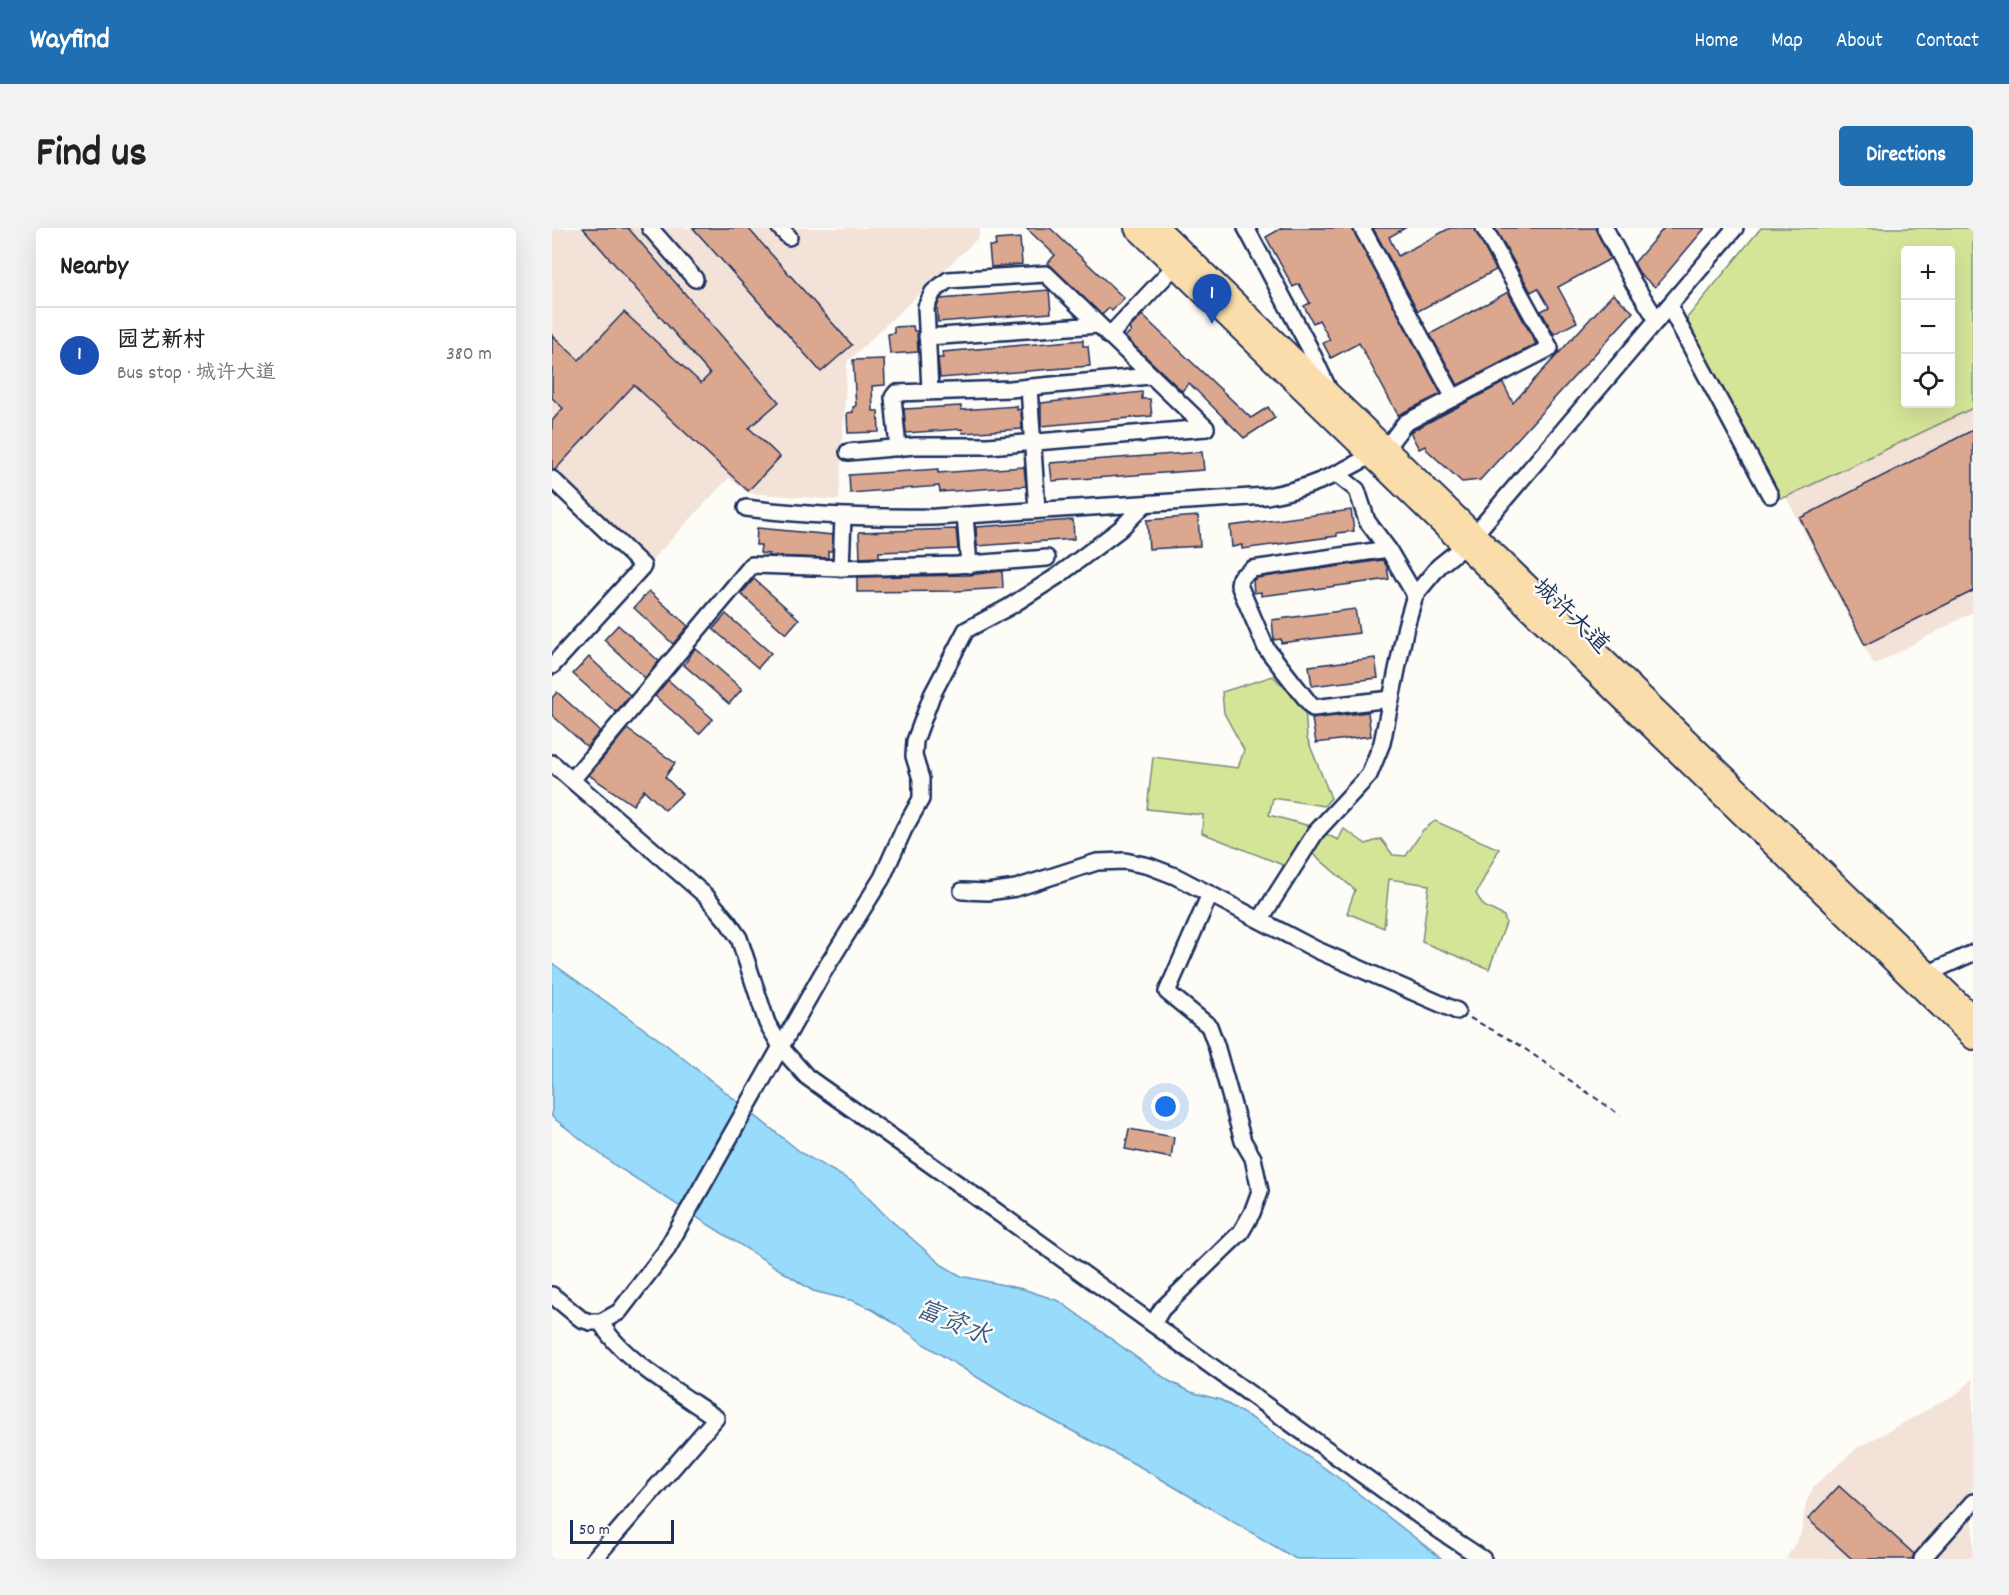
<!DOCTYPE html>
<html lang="en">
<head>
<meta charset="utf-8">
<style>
  :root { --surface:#fff; --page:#f2f2f2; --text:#202124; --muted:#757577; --line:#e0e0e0; --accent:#1f6fb2 }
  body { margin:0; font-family:Dekko,"LXGW WenKai TC",sans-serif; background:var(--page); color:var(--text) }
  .controls { position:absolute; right:18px; top:18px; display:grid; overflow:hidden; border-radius:6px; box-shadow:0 6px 24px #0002 }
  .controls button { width:54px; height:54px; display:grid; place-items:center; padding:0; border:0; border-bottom:2px solid var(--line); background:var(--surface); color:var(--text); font:30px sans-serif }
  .scale { position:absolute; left:18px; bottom:15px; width:104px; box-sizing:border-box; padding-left:6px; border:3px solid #1b2f5e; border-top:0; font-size:16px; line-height:21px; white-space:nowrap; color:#1b2f5e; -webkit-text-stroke:4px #fdfcf7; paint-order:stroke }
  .you { position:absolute; left:614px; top:879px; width:21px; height:21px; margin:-15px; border:4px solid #fff; border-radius:50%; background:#1a73e8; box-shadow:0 0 0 9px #1a73e833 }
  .badge { display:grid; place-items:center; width:39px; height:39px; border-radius:50%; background:var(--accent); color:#fff; font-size:20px; font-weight:700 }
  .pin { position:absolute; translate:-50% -50px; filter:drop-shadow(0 2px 3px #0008) }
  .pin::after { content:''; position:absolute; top:32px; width:21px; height:18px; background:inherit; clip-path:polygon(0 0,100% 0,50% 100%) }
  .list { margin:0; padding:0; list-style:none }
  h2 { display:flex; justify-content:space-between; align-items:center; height:78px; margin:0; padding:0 24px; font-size:26px }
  h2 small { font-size:20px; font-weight:400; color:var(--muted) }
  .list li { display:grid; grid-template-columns:39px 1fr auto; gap:18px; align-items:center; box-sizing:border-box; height:96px; padding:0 24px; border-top:2px solid var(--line) }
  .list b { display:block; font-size:22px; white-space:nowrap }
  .list p { margin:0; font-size:20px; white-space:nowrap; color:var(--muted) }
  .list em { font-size:20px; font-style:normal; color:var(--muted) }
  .icon { flex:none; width:33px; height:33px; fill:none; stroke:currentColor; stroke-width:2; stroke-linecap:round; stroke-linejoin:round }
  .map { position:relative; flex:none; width:1421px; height:1331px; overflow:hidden; border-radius:6px }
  header { display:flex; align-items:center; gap:36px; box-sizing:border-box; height:84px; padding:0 30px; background:var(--accent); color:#fff }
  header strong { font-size:28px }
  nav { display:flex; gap:33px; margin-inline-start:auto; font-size:21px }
  .intro { display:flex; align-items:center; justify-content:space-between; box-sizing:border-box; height:144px; padding:0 36px }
  h1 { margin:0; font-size:42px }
  .button { padding:15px 27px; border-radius:6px; background:var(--accent); color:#fff; font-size:21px; font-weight:700 }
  main { display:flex; gap:36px; padding:0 36px }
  aside { flex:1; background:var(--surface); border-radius:6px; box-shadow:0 6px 24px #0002 }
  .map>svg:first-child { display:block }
  .built { fill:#f3e2d8 }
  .green { fill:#d5e598; stroke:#788a7b; stroke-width:1.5; fill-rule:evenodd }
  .water { fill:#99dbfb; stroke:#6796bc; stroke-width:1.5 }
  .building { fill:#dba78f; stroke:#1b2f5e; stroke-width:1.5 }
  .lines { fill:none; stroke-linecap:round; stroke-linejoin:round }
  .minor-casing { stroke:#1b2f5e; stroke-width:20 }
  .major-casing { stroke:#1b2f5e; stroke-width:24 }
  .path { stroke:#1b2f5e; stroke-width:2; stroke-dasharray:6 4.5; stroke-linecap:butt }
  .minor { stroke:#fdfcf7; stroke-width:15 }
  .major { stroke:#faddab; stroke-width:20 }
  .labels { text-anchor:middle; stroke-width:5; stroke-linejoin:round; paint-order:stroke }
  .street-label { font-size:24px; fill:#1b2f5e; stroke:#fdfcf7 }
  .water-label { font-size:26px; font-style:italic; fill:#3a5a85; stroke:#fdfcf7 }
</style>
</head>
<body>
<header>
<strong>Wayfind</strong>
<nav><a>Home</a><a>Map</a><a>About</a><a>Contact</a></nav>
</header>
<div class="intro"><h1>Find us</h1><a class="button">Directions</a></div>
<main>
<aside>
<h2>Nearby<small></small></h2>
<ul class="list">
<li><span class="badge" style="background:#1a4fb4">1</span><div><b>园艺新村</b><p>Bus stop · 城许大道</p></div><em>380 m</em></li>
</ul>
</aside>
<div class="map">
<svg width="1421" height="1331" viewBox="0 0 1421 1331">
  <rect width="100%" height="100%" fill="#fdfcf7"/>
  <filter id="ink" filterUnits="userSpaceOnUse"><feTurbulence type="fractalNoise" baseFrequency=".0167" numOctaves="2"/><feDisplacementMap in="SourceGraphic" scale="12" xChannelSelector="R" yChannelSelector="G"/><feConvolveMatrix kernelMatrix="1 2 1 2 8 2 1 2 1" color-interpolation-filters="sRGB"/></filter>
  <g filter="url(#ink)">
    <g class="built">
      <path d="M0,0H428L427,9L295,134L287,272L196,265L177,250L97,335L0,240Z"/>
      <path d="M1421,180V384L1322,437L1234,269Z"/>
      <path d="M1421,1151V1331H1234L1249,1305L1254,1275L1262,1258L1305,1220L1406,1165Z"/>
    </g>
    <g class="green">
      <path d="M1209,0H1421V180L1234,269L1226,270L1130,96ZM1354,22H1398V176H1354Z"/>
      <path d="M721,448L753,480L755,510L779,570L772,578L721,570L717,587L758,598L786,612L792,601L814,616L829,611L841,627L854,628L871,602L883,593L947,621L924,666L932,678L952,688L954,695L937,741L870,714L877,657L837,651L832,700L795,685L803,662L760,625L748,619L736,639L650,605L651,587L595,581L601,529L686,540L692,522L672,485L670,464Z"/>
    </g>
    <path class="water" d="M0,735L112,815L251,926L301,954L334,988L390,1037L409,1048L471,1061L507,1073L617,1153L639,1164L669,1172L701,1191L784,1248L890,1331H744L592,1241L462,1172L373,1117L356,1104L321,1082L302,1073L261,1063L64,938L0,889Z"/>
    <g class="building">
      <path d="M31,0H76L227,174L197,200L228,229L196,263L82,157L3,242H0V193L11,180L0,170V107L27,132L72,84L149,155L158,146Z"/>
      <path d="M141,0H196L300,117L269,144Z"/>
      <path d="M474,0H498L572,70L560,83L557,80L550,87L496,35L503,27Z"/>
      <path d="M730,0H800L889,166L846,187L807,115L779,130L771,115L778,112L767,92L761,95L752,78L758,75L747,56L741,59L714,9Z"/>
      <path d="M821,0H853L837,9L846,28L898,0H922L944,42L866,83Z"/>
      <path d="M943,0H1043L1058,31L1006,59L1025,94L1002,106L989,83L997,79L986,60L979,64Z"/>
      <path d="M1112,0H1153L1103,59L1088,46L1082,35Z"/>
      <path d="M468,10L470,36L439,39L437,18H444L443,12Z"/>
      <path d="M497,62L499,85L386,94L385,79L388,71Z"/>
      <path d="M956,64L984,116L906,157L878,106Z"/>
      <path d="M1061,66L1081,84L928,252L910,254L875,222L873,218L867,221L858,204L951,155L961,175Z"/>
      <path d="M590,87L699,190L716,179L723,190L692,210L637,155L630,163L573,109L579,103L577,101Z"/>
      <path d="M361,98L362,103H365L366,124L338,126L336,106L342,105V99Z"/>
      <path d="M531,112V118H536L538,138L388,150L386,130H391L390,124Z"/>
      <path d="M332,131L333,157L320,158L321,183H326L327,204L296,205L295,185L301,184V179L304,178L301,132Z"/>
      <path d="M590,164V171H598L600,188L489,198V175Z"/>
      <path d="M409,178V182L465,178V182L469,181L470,201L411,205L410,201L354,205L352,181Z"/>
      <path d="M1421,202V363L1313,417L1248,290Z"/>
      <path d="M650,224L652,242L500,253L498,235Z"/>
      <path d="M472,239L474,258L388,264L387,258L298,265L297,247L386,241V245Z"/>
      <path d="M799,282L802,303L785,305V308L690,321V317L680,319L678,298Z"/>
      <path d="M646,288L648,318L597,321L595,292Z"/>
      <path d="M521,292L522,311L425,318L424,299Z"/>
      <path d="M205,300L281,307L280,323H276V330L216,328L217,326L208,325L209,317H204Z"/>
      <path d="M404,301L406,321L327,324V329L308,330L307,304Z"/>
      <path d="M831,332L835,339L837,351L709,368V364L702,365L701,353L704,350Z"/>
      <path d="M450,343L451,360L405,363L305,364V349L417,347Z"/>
      <path d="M202,351L247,391L234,406L189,366Z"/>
      <path d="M97,363L136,398L121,416L82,380Z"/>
      <path d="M803,381L807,405L729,415V411L722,412L720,392Z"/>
      <path d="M174,386L219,425L206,440L161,401Z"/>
      <path d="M66,397L107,433L93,450L52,412Z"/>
      <path d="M143,420L190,461L177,476L132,437Z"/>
      <path d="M37,429L78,467L64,484L21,446Z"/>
      <path d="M823,430L826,450L760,458L757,438Z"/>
      <path d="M116,452L161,491L147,506L103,468Z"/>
      <path d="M5,464L48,503L35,519L0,487V470Z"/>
      <path d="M816,484L819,508L764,515L760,491Z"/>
      <path d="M75,501L123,535L113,549L130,566L113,582L92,562L81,577L37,547Z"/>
      <path d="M577,901L622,909L619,930L573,921Z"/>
      <path d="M1287,1258L1362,1326L1360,1331H1300L1256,1291Z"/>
    </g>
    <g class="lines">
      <g class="minor-casing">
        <g id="minor">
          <path d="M98,0L143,51"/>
          <path d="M228,0L237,9"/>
          <path d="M694,0L757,119L776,160"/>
          <path d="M810,0L902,170"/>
          <path d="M1053,0L1081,54L1105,92"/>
          <path d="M1117,78L1218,267"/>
          <path d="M557,108L623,38"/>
          <path d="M375,109L546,97"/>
          <path d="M477,159L485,282"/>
          <path d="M378,162L374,79L381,64L396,52L494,46L654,200"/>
          <path d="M346,220L341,169L344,165L458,161L598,148"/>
          <path d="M834,220L853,195L998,120L932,0"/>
          <path d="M296,224L363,218H436L654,200"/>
          <path d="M786,247L805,262L815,293L836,321L863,367"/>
          <path d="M0,251L91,338L0,438"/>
          <path d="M194,280C257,288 320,290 383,289L715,268C755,261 783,248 818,228"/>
          <path d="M413,287L417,337"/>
          <path d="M923,306L1183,0"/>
          <path d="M836,321L700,341L688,350L687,357L714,420L761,480L839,471"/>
          <path d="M289,340L405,337L495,330"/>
          <path d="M0,535L154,668L176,694L187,710L215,795L231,822L255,849L423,968L887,1302L931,1331"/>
          <path d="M20,552L200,337L289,340L291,289"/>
          <path d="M410,663L436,664L464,660L545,634L573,633L597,638L623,648L765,722L905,783"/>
          <path d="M708,692L764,604L817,547L830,515L854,398L863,367L887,338L912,318"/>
          <path d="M1377,745L1421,725"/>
          <path d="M0,1067L29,1091L38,1094H49L67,1084L113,1024L270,746L330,650L352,601L369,571V551L362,528L363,513L380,467L414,402L457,379L507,347L568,301L593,276"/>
          <path d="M601,1096L610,1081L689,1004L700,985L708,963L701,930L691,913L664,817L657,798L615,764L658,666"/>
          <path d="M42,1331L164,1190C131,1167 66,1129 49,1094"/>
          <path d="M1370,1331L1421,1274"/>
        </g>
      </g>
      <g class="major-casing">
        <g id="major">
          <path d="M583,0L1421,811"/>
          <path d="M607,0L1421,788"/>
        </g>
      </g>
      <path class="path" d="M918,790L963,814L1068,887"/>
      <use href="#minor" class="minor"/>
      <use href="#major" class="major"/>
    </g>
  </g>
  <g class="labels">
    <g class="street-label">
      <text transform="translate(1020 387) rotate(44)" y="8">城许大道</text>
    </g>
    <g class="water-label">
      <text transform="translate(402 1093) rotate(23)" y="9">富资水</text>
    </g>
  </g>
</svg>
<div class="controls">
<button>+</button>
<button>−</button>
<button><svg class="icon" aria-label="locate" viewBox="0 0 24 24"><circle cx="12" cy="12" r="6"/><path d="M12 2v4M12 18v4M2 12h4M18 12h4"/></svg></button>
</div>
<div class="scale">50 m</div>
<div class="you"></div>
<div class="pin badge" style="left:660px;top:96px;background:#1a4fb4">1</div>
</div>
</main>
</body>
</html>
